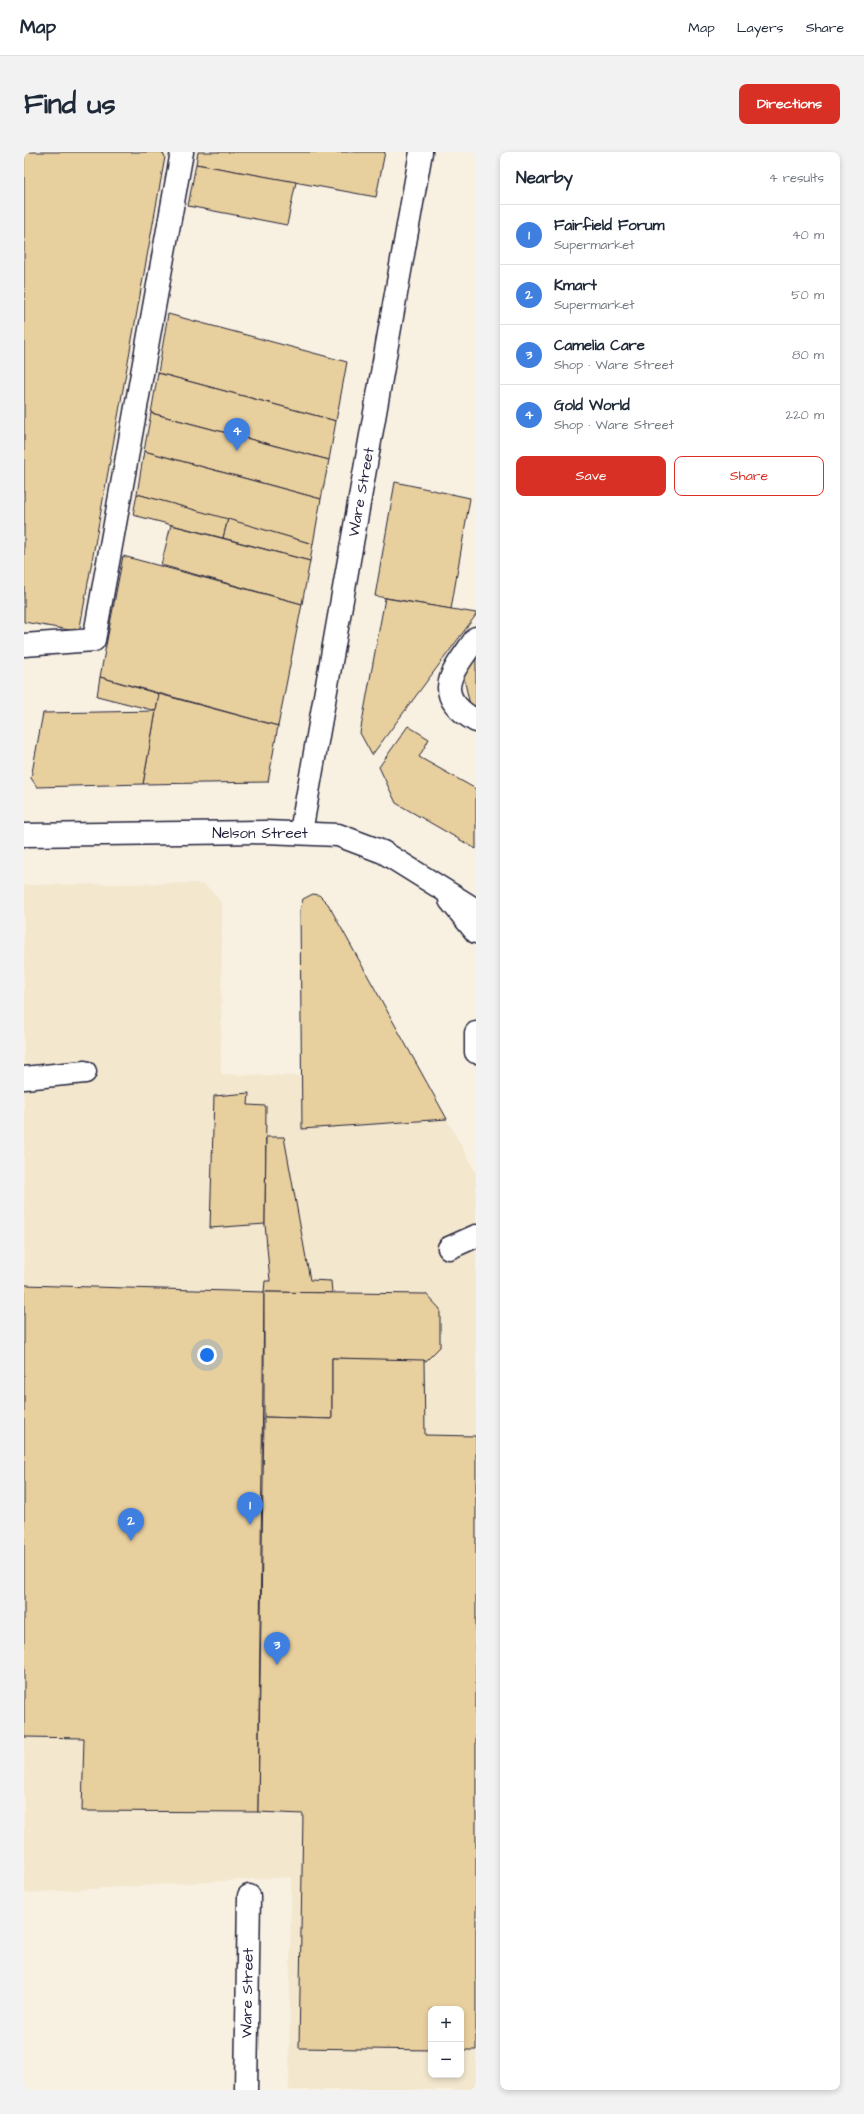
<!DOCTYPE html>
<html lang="en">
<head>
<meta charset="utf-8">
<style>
  :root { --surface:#fff; --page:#f2f2f3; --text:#1f2937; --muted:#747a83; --line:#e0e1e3; --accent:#d93025 }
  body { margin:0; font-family:"Architects Daughter",sans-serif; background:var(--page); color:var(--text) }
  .controls { position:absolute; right:12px; bottom:12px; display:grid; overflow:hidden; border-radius:8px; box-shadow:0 2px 6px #0003 }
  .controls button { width:36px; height:36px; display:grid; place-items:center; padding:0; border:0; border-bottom:1px solid var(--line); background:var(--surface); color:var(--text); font:20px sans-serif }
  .you { position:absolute; left:183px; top:1203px; width:14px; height:14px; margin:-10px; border:3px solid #fff; border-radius:50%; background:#1a73e8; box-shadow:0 0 0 6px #1a73e833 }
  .badge { display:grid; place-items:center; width:26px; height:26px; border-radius:50%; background:var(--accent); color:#fff; font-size:13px; font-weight:700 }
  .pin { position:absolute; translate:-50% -33px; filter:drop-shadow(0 1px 2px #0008) }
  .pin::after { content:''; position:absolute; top:21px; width:14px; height:12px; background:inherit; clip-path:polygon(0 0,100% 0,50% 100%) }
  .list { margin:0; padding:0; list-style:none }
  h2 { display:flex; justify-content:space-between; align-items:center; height:52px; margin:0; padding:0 16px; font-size:17px }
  h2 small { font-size:13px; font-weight:400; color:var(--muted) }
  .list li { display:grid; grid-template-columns:26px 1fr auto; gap:12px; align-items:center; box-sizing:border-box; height:60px; padding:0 16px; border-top:1px solid var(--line) }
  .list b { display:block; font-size:15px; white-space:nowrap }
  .list p { margin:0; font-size:13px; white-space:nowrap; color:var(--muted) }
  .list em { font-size:13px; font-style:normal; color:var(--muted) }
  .actions { display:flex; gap:8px; padding:12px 16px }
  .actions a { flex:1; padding:9px 0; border:1px solid var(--accent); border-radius:8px; text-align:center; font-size:14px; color:var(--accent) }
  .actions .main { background:var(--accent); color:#fff }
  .map { position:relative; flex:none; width:452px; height:1938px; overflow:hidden; border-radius:8px }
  header { display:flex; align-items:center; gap:24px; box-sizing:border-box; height:56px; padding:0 20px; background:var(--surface); border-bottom:1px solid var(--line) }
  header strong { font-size:19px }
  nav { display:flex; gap:22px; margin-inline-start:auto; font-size:14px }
  .intro { display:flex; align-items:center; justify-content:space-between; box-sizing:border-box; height:96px; padding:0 24px }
  h1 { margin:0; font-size:28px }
  .button { padding:10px 18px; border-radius:8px; background:var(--accent); color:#fff; font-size:14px; font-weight:700 }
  main { display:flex; gap:24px; padding:0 24px }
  aside { flex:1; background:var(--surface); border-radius:8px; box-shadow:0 2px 6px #0003 }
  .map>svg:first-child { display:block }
  .built { fill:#f3e7ce; fill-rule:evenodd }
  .building { fill:#e8cf9e; stroke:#22223b }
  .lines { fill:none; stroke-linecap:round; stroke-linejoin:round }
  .minor-casing { stroke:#22223b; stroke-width:25 }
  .minor { stroke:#fff; stroke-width:22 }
  .labels { text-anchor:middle; stroke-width:4; stroke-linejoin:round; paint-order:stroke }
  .street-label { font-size:15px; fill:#22223b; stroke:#fff }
</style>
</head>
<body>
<header>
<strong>Map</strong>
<nav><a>Map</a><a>Layers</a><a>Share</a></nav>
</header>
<div class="intro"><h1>Find us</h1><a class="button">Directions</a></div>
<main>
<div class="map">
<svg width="452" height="1938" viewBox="0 0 452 1938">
  <rect width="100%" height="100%" fill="#f8f1e2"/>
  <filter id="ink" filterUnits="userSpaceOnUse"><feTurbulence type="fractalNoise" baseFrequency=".025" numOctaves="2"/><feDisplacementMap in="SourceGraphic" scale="8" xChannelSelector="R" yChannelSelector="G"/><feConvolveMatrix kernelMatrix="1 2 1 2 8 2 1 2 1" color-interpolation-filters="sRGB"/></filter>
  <g filter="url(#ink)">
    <path class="built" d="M173,731L182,734L190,741L198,752L197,922L277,924L278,977L423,967L452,1021V1938H265L267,1725L0,1741V733ZM407,1857H437V1923H407Z"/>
    <g class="building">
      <path d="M0,0H138L141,5L56,475L51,479L0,470Z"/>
      <path d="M174,0H361L352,45L172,12Z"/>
      <path d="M172,12L272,30L263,73L164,54Z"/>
      <path d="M144,162L323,210L312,269L134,221Z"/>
      <path d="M134,221L312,269L305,308L127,261Z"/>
      <path d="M127,261L305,308L297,347L120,299Z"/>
      <path d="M120,299L297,347L289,392L113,342Z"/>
      <path d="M371,330L446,346L427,457L351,444Z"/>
      <path d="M113,342L204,367L199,386L109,363Z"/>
      <path d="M204,367L289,392L286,409L199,386Z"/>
      <path d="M147,373L286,409L278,452L137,413Z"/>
      <path d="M99,404L278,452L254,574L76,525Z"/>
      <path d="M361,446L452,461V463L348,603L336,581Z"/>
      <path d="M452,505V556L446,553L439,522Z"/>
      <path d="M76,525L135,542L132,559L73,544Z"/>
      <path d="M135,542L254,574L244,630L119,632Z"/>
      <path d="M132,559L119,632L13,635L7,626L19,561Z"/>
      <path d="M384,574L405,587L395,605L452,637V697L372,651L355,615Z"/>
      <path d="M289,742L295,743L304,752L423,967L278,977L276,758L279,747Z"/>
      <path d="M225,941L224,953L242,954L241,1072L186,1076L190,944Z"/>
      <path d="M242,985H260L286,1128L307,1129L308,1141L240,1140L241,1129H246L241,1072Z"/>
      <path d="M0,1133L240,1140L234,1660L58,1659L60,1586L0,1585Z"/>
      <path d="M240,1140L402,1142L416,1157V1195L402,1209L308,1206V1267L240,1265Z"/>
      <path d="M308,1206L400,1208L401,1283L452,1284V1898H437V1857H407V1898L275,1896L279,1662L234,1660L240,1265L308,1267Z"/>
    </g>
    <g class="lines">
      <g class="minor-casing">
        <g id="minor">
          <path d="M452,486C429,520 405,542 452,569"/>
          <path d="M0,493L70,488L158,0"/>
          <path d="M277,680L397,0"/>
          <path d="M0,683L242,680L314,683L359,700L452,758"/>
          <path d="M426,748L452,780"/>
          <path d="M452,881V900"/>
          <path d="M0,926L61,920"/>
          <path d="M425,1096L452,1084"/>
          <path d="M222,1938L225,1744"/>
        </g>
      </g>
      <use href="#minor" class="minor"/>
    </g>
  </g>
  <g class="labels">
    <g class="street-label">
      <text transform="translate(337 340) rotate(-80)" y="5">Ware Street</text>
      <text x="236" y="686">Nelson Street</text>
      <text transform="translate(223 1841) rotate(-89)" y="5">Ware Street</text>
    </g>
  </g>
</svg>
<div class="controls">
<button>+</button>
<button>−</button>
</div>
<div class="you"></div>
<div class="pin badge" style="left:226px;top:1373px;background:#3f7fe0">1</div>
<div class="pin badge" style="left:107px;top:1389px;background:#3f7fe0">2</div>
<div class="pin badge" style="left:253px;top:1513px;background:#3f7fe0">3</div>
<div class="pin badge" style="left:213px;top:299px;background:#3f7fe0">4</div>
</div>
<aside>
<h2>Nearby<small>4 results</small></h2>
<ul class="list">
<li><span class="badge" style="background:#3f7fe0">1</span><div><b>Fairfield Forum</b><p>Supermarket</p></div><em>40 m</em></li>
<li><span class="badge" style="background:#3f7fe0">2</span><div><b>Kmart</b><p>Supermarket</p></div><em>50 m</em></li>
<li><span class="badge" style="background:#3f7fe0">3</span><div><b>Camelia Care</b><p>Shop · Ware Street</p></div><em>80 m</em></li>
<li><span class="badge" style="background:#3f7fe0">4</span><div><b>Gold World</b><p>Shop · Ware Street</p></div><em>220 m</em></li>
</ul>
<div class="actions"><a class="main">Save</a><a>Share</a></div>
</aside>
</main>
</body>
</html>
